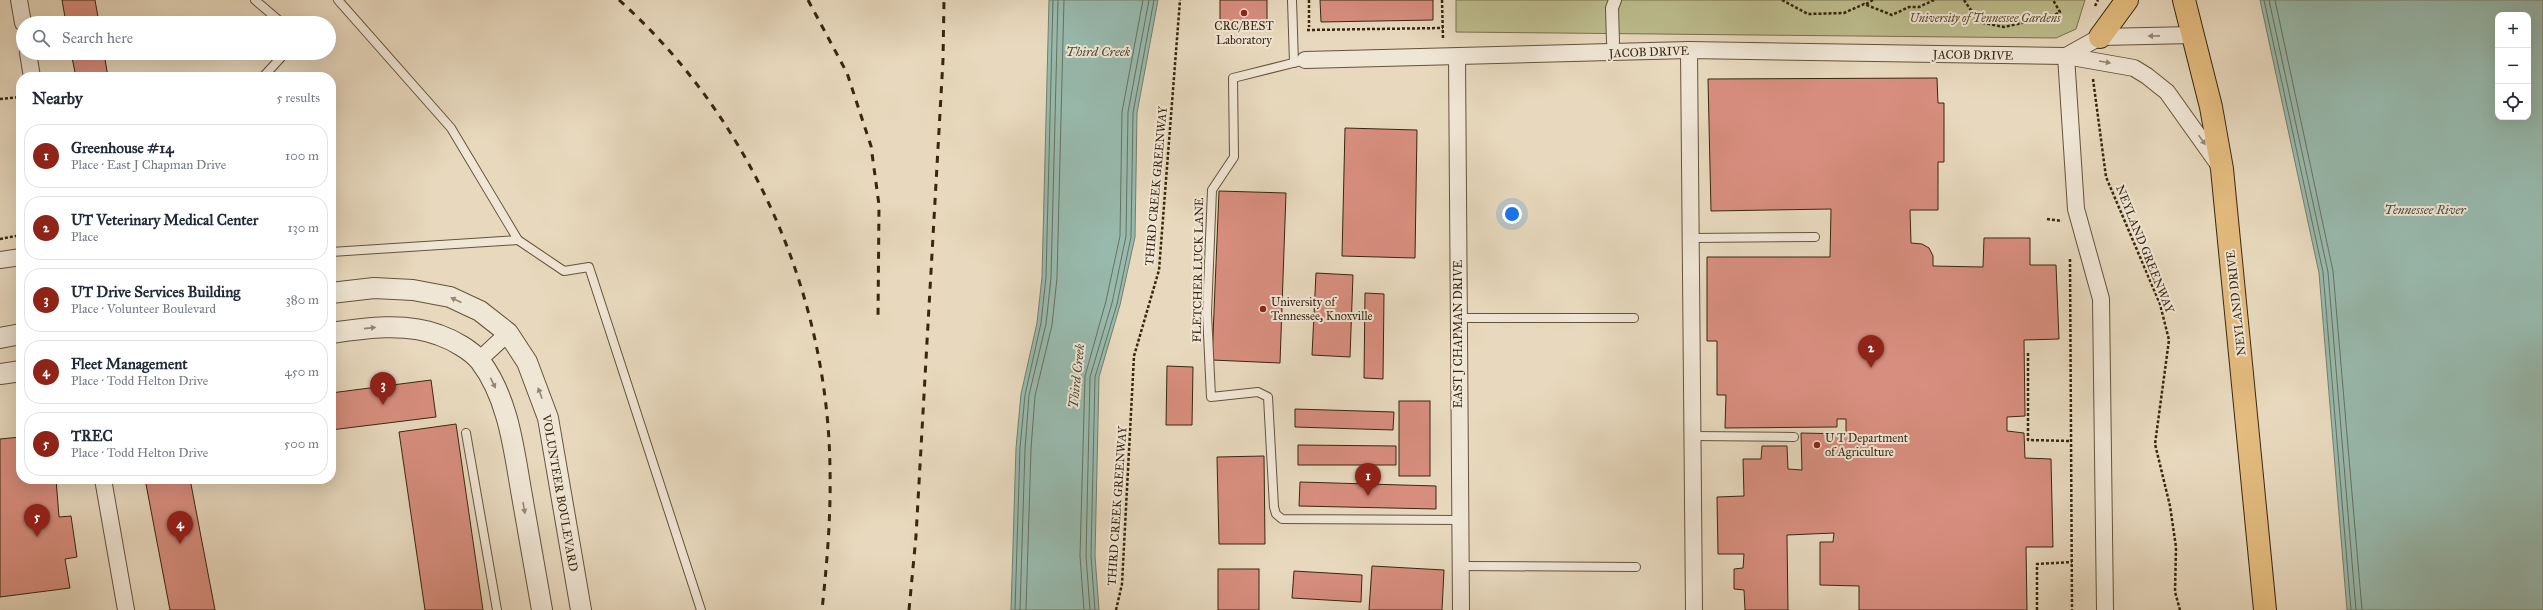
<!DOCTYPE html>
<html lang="en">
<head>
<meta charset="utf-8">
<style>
  :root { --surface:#fff; --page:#f2f2f3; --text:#1f2937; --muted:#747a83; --line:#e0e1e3; --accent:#8f2418 }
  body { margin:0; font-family:"IM FELL Great Primer",serif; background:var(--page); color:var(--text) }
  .controls { position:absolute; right:12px; top:12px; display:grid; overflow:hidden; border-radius:8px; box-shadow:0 4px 16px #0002 }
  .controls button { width:36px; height:36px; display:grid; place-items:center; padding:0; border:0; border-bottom:1px solid var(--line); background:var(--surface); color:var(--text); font:20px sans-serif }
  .you { position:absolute; left:1512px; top:214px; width:14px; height:14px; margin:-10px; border:3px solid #fff; border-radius:50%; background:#1a73e8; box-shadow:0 0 0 6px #1a73e833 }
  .badge { display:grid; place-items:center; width:26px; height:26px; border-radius:50%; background:var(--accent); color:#fff; font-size:13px; font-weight:700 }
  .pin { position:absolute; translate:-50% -33px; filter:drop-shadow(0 1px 2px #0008) }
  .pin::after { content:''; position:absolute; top:21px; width:14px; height:12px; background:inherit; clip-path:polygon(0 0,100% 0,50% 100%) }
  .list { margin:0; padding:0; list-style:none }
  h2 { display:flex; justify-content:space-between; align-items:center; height:52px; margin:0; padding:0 16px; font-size:17px }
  h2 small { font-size:13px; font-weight:400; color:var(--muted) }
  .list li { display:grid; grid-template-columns:26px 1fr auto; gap:12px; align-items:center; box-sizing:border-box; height:64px; margin:0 8px 8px; padding:0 8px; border:1px solid var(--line); border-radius:16px }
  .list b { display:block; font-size:15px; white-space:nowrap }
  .list p { margin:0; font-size:13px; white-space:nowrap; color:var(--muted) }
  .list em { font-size:13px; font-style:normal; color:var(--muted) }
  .icon { flex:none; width:22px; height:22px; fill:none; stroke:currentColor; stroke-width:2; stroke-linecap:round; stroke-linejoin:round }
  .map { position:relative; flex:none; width:2543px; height:610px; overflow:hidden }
  .search { position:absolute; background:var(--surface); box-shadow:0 4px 16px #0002; left:16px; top:16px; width:320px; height:44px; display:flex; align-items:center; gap:10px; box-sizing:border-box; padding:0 14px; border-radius:22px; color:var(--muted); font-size:15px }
  .panel { position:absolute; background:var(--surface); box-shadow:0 4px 16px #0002; left:16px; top:72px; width:320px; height:412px; border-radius:16px }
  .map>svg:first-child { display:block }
  .green { fill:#bdbd8d; stroke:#7a724e }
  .water { fill:#98baae; stroke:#727f6e; fill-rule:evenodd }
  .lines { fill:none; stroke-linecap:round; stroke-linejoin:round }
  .shore { stroke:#68705e; stroke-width:1 }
  .building { fill:#d88e7f; stroke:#38260f }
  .service-casing { stroke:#64533b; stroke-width:10 }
  .pedestrian-casing { stroke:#64533b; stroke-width:14 }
  .minor-casing { stroke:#64533b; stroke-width:18 }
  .tertiary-casing { stroke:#64533b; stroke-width:22 }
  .primary-casing { stroke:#38260f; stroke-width:24 }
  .trunk-casing { stroke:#38260f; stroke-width:24 }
  .path { stroke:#38260f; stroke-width:2.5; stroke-dasharray:3 2; stroke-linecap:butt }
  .service { stroke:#f0e6d5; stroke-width:8 }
  .pedestrian { stroke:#f0e6d5; stroke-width:12 }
  .minor { stroke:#f0e6d5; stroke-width:16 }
  .tertiary { stroke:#f0e6d5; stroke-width:20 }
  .primary { stroke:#e4bc7f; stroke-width:22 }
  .trunk { stroke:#e4bc7f; stroke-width:22 }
  .rail { stroke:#38260f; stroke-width:3; stroke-dasharray:7 7; stroke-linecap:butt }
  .oneway { fill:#948672 }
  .poi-dot { fill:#8f2418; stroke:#f0e6d5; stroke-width:1.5 }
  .labels { text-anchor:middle; stroke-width:4; stroke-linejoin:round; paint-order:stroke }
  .park-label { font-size:12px; font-style:italic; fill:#594c2e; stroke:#f0e6d5 }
  .poi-label { font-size:12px; fill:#38260f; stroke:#f0e6d5; text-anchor:start }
  .street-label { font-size:12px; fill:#38260f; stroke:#f0e6d5 }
  .water-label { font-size:13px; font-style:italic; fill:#504b37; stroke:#f0e6d5 }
</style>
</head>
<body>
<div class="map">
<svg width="2543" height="610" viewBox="0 0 2543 610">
  <rect width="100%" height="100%" fill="#e8d9be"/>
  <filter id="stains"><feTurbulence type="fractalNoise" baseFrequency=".005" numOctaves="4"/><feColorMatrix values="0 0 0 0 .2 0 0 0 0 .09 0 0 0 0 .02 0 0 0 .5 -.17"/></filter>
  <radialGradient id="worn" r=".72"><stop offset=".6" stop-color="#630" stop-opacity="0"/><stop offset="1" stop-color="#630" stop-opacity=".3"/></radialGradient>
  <path class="green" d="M1456,0H2085L2076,29L2056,38L1456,32Z"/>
  <g class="water">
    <path d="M1049,0H1158L1137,113L1135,237L1120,305L1099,377L1095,556L1099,610H1011L1016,448L1021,394L1037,323L1042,277Z"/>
    <path d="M2260,0H2543V610H2347L2319,273ZM2498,15H2528V117H2498Z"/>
  </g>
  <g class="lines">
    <g class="shore">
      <path d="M2264,0L2323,272L2351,610"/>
      <path d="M2269,0L2328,272L2356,610"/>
      <path d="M2275,0L2333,271L2362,610"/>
      <path d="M1015,610L1020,448L1025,395L1041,323L1046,277L1053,0"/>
      <path d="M1020,610L1025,449L1029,395L1046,324L1051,278L1058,0"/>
      <path d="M1026,610L1031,449L1035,396L1052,325L1057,278L1064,0"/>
      <path d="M1084,610L1080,556L1085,376L1106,301L1120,236L1122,112L1143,0"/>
      <path d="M1090,610L1086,556L1090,377L1112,303L1126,236L1128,112L1149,0"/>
      <path d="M1095,610L1091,556L1095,377L1117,304L1131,237L1133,113L1154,0"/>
    </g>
  </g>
  <g class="building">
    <path d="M62,0H95L99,23H66Z"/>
    <path d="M1220,0H1267V27L1220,26Z"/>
    <path d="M1320,0H1433V20L1321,22Z"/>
    <path d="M71,53H104L108,77H76Z"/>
    <path d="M1937,78L1938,103H1944V162H1938V210H1910L1911,243L1922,244L1929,248L1933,256V266L1983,267L1984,238H2030V265H2056L2059,339L2024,340L2025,416L2007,417V431L2024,433L2025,458L2051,459L2053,547H2026L2027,610H1859V586L1820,585V542H1833L1834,533L1787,535L1788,610H1745L1744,590L1734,589V569L1743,568L1744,554H1718L1717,497L1744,496L1743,459H1761L1762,446H1787L1788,469L1802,470L1801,433L1846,434V419H1837V427L1725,428L1726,395H1717V341H1707V257H1830L1831,209L1711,211L1708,79Z"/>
    <path d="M1345,128L1417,130L1415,258L1342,256Z"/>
    <path d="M1219,191L1286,193L1280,363L1212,360Z"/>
    <path d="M1316,273L1353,275L1350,357L1312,355Z"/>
    <path d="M1365,293L1384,294L1383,379L1364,378Z"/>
    <path d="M1167,366L1193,367L1192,425H1166Z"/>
    <path d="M431,380L436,417L331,430V393Z"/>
    <rect x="1399" y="401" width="31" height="75"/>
    <path d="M1295,409L1394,412L1393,430L1295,427Z"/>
    <path d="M456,424L483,610H425L399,432Z"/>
    <path d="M21,437V479H56L59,517L71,516L77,557L65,559L70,588L0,597V439Z"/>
    <path d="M1298,445L1396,446V465H1298Z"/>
    <path d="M1264,456L1265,544H1219L1217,457Z"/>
    <path d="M145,479H190L215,610H170Z"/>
    <path d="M1300,482L1436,486V509L1299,506Z"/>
    <path d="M1372,566L1444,570L1442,610H1369Z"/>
    <rect x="1218" y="569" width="41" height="41"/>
    <path d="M1294,571L1362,575L1361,602L1292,598Z"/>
  </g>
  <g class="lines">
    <g class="service-casing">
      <g id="service">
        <path d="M255,0L282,23"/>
        <path d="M1292,0L1294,63"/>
        <path d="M1305,60L1233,78L1234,157L1212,190L1207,313L1211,397L1258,392L1268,397L1274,507L1276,514L1282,519L1460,520"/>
        <path d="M263,77L285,53"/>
        <path d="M1690,238L1815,237"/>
        <path d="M518,240L564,271L589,267L701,610"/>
        <path d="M331,252L518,240L451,128L338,0"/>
        <path d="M1458,318H1634"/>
        <path d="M466,433L497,610"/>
        <path d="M1692,436L1794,437"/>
        <path d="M1460,566L1636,567"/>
      </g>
    </g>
    <g class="pedestrian-casing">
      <path id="pedestrian" d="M1613,42L1612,8L1615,0"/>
    </g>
    <g class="minor-casing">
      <g id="minor">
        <path d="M19,0L23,23"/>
        <path d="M1689,50L1694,610"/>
        <path d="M28,53L32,77"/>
        <path d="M2066,56L2076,209L2101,299L2105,610"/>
        <path d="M2066,56L2100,37L2193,35"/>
        <path d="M1457,57L1461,610"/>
        <path d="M1305,60L1689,50L2066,56L2134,68L2147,76L2167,92L2219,165"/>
        <path d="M0,260L21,257"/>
        <path d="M479,360L508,333"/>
        <path d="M103,479L126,610"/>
      </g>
    </g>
    <g class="tertiary-casing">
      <g id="tertiary">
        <path d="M331,293L374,288L413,290L450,297L480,311L508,333L527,362L548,418L581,610"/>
        <path d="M331,333C365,328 406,322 439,335C453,340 471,350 480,361C509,399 514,451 522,496C529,534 535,572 542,610"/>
        <path d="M0,338L21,334"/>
        <path d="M0,374L21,371"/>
      </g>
    </g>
    <g class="primary-casing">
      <path id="primary" d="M2184,0L2211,107L2222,169L2265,610"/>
    </g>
    <g class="trunk-casing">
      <path id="trunk" d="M2100,37L2127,0"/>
    </g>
    <g class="path">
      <path d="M1309,0V27"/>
      <path d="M1442,0L1443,39"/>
      <path d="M1782,0L1808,14L1844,13L1864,4L1892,15L1909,7H1919L1934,0"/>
      <path d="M1964,0L1979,22L2004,27L2053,16L2060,12L2053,0"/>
      <path d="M1866,4L1873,0"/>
      <path d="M2095,6L2098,0"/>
      <path d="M1307,30L1443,28"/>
      <path d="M2093,79L2106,177L2160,304L2169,340L2155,444L2170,506L2176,547L2175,592L2180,610"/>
      <path d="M0,99L21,97"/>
      <path d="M2047,219L2062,221"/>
      <path d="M0,239L21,235"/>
      <path d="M2070,259L2072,610"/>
      <path d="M2028,353V440L2071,441"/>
      <path d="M1116,610L1122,584L1134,356L1159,270L1180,0"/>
      <path d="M2037,610V564L2072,562"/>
    </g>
    <use href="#service" class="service"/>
    <use href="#pedestrian" class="pedestrian"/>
    <use href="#minor" class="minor"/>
    <use href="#tertiary" class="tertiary"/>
    <use href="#primary" class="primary"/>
    <use href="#trunk" class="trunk"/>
    <g class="rail">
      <path d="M619,0C750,117 828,293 830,469C831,516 827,563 822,610"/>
      <path d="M808,0L847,73L871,146L879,205L878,318"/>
      <path d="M909,610L916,536L943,60L944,0"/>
    </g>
  </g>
  <defs><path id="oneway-solid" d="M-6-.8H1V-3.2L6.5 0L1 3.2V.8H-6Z"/></defs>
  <g class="oneway">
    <use href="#oneway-solid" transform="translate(2154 36) rotate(179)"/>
    <use href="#oneway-solid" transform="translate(2105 62) rotate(10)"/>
    <use href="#oneway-solid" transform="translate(2202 140) rotate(55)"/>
    <use href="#oneway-solid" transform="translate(456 300) rotate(-155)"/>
    <use href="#oneway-solid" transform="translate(370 328) rotate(-6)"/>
    <use href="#oneway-solid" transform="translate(493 383) rotate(64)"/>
    <use href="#oneway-solid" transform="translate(540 393) rotate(-110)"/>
    <use href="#oneway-solid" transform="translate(524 508) rotate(80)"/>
  </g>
  <g class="poi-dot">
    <circle cx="1244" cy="13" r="4"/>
    <circle cx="1263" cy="309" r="4"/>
    <circle cx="1817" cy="445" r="4"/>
  </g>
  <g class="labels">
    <g class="park-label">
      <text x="1985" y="22">University of Tennessee Gardens</text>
    </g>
    <g class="poi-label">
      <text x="1244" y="30" text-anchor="middle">CRC/BEST<tspan x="1244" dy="14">Laboratory</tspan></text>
      <text x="1271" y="306">University of<tspan x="1271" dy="14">Tennessee, Knoxville</tspan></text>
      <text x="1825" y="442">U T Department<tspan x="1825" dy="14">of Agriculture</tspan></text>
    </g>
    <g class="street-label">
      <text transform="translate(1649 52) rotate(-2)" y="4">JACOB DRIVE</text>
      <text transform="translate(1973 55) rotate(1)" y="4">JACOB DRIVE</text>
      <text transform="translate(1156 186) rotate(-85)" y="4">THIRD CREEK GREENWAY</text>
      <text transform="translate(2145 249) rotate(68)" y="4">NEYLAND GREENWAY</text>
      <text transform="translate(1198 270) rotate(-89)" y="4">FLETCHER LUCK LANE</text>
      <text transform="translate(2236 303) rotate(-96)" y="4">NEYLAND DRIVE</text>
      <text transform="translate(1458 334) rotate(-90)" y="4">EAST J CHAPMAN DRIVE</text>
      <text transform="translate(560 493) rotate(80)" y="4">VOLUNTEER BOULEVARD</text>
      <text transform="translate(1117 506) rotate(-86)" y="4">THIRD CREEK GREENWAY</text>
    </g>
    <g class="water-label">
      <text x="1098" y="56">Third Creek</text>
      <text x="2425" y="214">Tennessee River</text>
      <text transform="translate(1076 376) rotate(-84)" y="5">Third Creek</text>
    </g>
  </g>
  <rect width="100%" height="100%" filter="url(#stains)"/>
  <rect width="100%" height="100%" fill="url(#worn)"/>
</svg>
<div class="controls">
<button>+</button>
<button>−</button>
<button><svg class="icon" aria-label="locate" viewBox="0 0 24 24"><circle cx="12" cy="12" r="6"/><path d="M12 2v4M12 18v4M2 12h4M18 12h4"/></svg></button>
</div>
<div class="you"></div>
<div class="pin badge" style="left:1368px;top:496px">1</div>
<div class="pin badge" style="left:1871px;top:368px">2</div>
<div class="pin badge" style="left:383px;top:405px">3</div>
<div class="pin badge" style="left:180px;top:544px">4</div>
<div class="pin badge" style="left:37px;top:537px">5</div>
<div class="search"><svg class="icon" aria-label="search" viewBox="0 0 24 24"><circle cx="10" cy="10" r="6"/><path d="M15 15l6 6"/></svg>Search here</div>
<section class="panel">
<h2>Nearby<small>5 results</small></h2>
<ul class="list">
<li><span class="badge">1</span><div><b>Greenhouse #14</b><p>Place · East J Chapman Drive</p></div><em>100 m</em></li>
<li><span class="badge">2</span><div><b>UT Veterinary Medical Center</b><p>Place</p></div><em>130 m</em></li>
<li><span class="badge">3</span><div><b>UT Drive Services Building</b><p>Place · Volunteer Boulevard</p></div><em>380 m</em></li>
<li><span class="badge">4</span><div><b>Fleet Management</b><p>Place · Todd Helton Drive</p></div><em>450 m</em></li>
<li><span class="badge">5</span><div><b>TREC</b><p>Place · Todd Helton Drive</p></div><em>500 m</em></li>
</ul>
</section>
</div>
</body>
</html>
